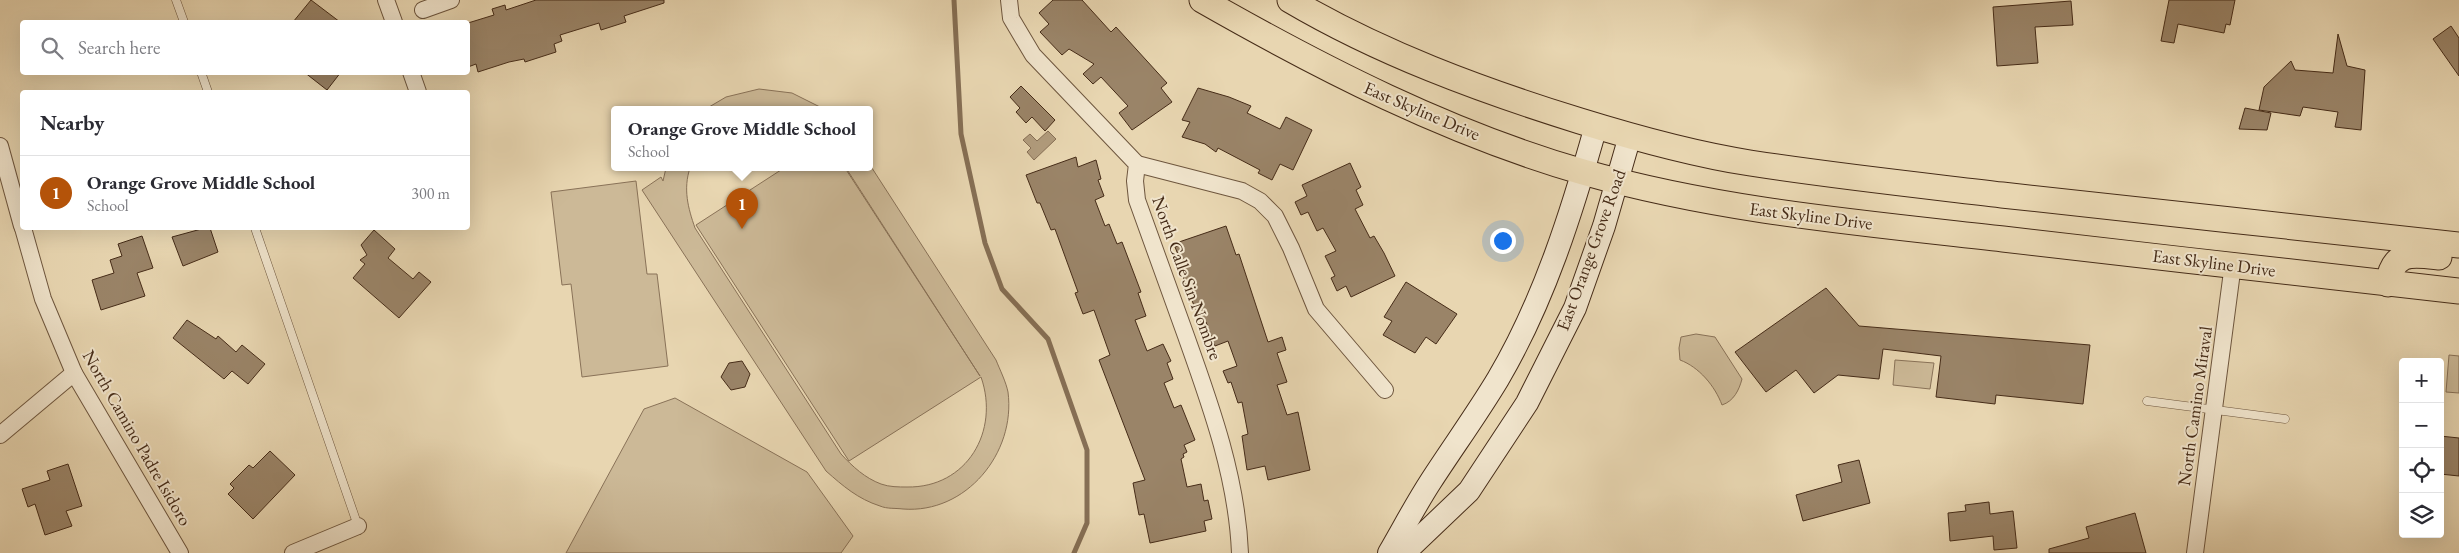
<!DOCTYPE html>
<html lang="en">
<head>
<meta charset="utf-8">
<style>
  :root { --surface:#fff; --page:#f2f2f3; --text:#2b2b33; --muted:#7c7c81; --line:#e1e1e2; --accent:#b45309 }
  body { margin:0; font-family:"EB Garamond",serif; background:var(--page); color:var(--text) }
  .controls { position:absolute; right:15px; bottom:15px; display:grid; overflow:hidden; border-radius:5px; box-shadow:0 5px 20px #0002 }
  .controls button { width:45px; height:45px; display:grid; place-items:center; padding:0; border:0; border-bottom:1px solid var(--line); background:var(--surface); color:var(--text); font:25px sans-serif }
  .you { position:absolute; left:1502px; top:240px; width:18px; height:18px; margin:-12px; border:4px solid #fff; border-radius:50%; background:#1a73e8; box-shadow:0 0 0 8px #1a73e833 }
  .badge { display:grid; place-items:center; width:32px; height:32px; border-radius:50%; background:var(--accent); color:#fff; font-size:16px; font-weight:700 }
  .pin { position:absolute; translate:-50% -41px; filter:drop-shadow(0 1px 2px #0008) }
  .pin::after { content:''; position:absolute; top:26px; width:18px; height:15px; background:inherit; clip-path:polygon(0 0,100% 0,50% 100%) }
  .popup { position:absolute; left:611px; top:106px; width:262px; height:65px; box-sizing:border-box; display:grid; place-content:center; border-radius:5px; background:var(--surface); filter:drop-shadow(0 1px 4px #0005); font-size:16px; white-space:nowrap; color:var(--muted) }
  .popup b { font-size:19px; color:var(--text) }
  .popup::after { content:''; position:absolute; left:50%; top:100%; margin-left:-10px; border:10px solid transparent; border-top-color:var(--surface) }
  .list { margin:0; padding:0; list-style:none }
  h2 { display:flex; justify-content:space-between; align-items:center; height:65px; margin:0; padding:0 20px; font-size:21px }
  h2 small { font-size:16px; font-weight:400; color:var(--muted) }
  .list li { display:grid; grid-template-columns:32px 1fr auto; gap:15px; align-items:center; box-sizing:border-box; height:75px; padding:0 20px; border-top:1px solid var(--line) }
  .list b { display:block; font-size:19px; white-space:nowrap }
  .list p { margin:0; font-size:16px; white-space:nowrap; color:var(--muted) }
  .list em { font-size:16px; font-style:normal; color:var(--muted) }
  .icon { flex:none; width:28px; height:28px; fill:none; stroke:currentColor; stroke-width:2; stroke-linecap:round; stroke-linejoin:round }
  .map { position:relative; flex:none; width:2459px; height:553px; overflow:hidden }
  .search { position:absolute; background:var(--surface); box-shadow:0 5px 20px #0002; left:20px; top:20px; width:450px; height:55px; display:flex; align-items:center; gap:12px; box-sizing:border-box; padding:0 18px; border-radius:5px; color:var(--muted); font-size:19px }
  .panel { position:absolute; background:var(--surface); box-shadow:0 5px 20px #0002; left:20px; top:90px; width:450px; height:140px; border-radius:5px }
  .map>svg:first-child { display:block }
  .green { fill:#ccb997; stroke:#897258 }
  .water { fill:#b19c7d; stroke:#866f55 }
  .lines { fill:none; stroke-linecap:round; stroke-linejoin:round }
  .stream { stroke:#866f55; stroke-width:5 }
  .building { fill:#9a8468; stroke:#462c18 }
  .service-casing { stroke:#6e563e; stroke-width:9 }
  .minor-casing { stroke:#6e563e; stroke-width:18 }
  .secondary-casing { stroke:#462c18; stroke-width:24 }
  .primary-casing { stroke:#462c18; stroke-width:27 }
  .service { stroke:#f0e4cc; stroke-width:8 }
  .minor { stroke:#f0e4cc; stroke-width:16 }
  .secondary { stroke:#f0e4cc; stroke-width:22 }
  .primary { stroke:#e8d6b1; stroke-width:25 }
  .labels { text-anchor:middle; stroke-width:4; stroke-linejoin:round; paint-order:stroke }
  .street-label { font-size:18px; fill:#462c18; stroke:#f0e4cc }
</style>
</head>
<body>
<div class="map">
<svg width="2459" height="553" viewBox="0 0 2459 553">
  <rect width="100%" height="100%" fill="#e8d6b1"/>
  <filter id="stains"><feTurbulence type="fractalNoise" baseFrequency=".004" numOctaves="4"/><feColorMatrix values="0 0 0 0 .2 0 0 0 0 .09 0 0 0 0 .02 0 0 0 .5 -.17"/></filter>
  <radialGradient id="worn" r=".72"><stop offset=".6" stop-color="#630" stop-opacity="0"/><stop offset="1" stop-color="#630" stop-opacity=".3"/></radialGradient>
  <g class="green">
    <path d="M759,89L792,93L826,110H704L726,97Z"/>
    <path d="M870,165L996,360C1000,370 1006,382 1008,392C1016,453 966,514 903,509C895,508 887,509 880,506C858,499 843,486 826,471L642,190L661,177L663,181L666,168H690C683,189 688,208 695,228L841,454C853,467 865,478 881,484C889,487 899,487 907,487C967,488 1000,431 981,377L849,461L696,225L784,168H845L980,376L846,168H870Z"/>
    <path d="M636,181L647,274H657L668,366L582,377L571,284L562,285L551,192Z"/>
    <path d="M1696,334L1715,337L1742,379C1739,390 1734,401 1722,405C1715,386 1699,367 1680,360L1679,348L1681,337Z"/>
    <path d="M2449,355L2459,356V393L2446,392Z"/>
    <path d="M1895,360L1934,363L1930,389L1893,385Z"/>
    <path d="M675,398L807,472L853,536L841,553H566L644,409Z"/>
  </g>
  <path class="water" d="M1048,131L1056,139L1034,160L1027,152L1031,148L1023,140L1030,134L1037,141Z"/>
  <g class="lines">
    <path class="stream" d="M954,0L961,134L985,243L1002,289L1048,339L1087,450V523L1074,553"/>
  </g>
  <g class="building">
    <path d="M311,0L340,22H293Z"/>
    <path d="M536,0H664V3L624,16L626,22L601,30L599,23L560,35L562,41L554,44L556,52L525,62L524,59L509,62L478,72L476,64L468,67V23L494,15L492,9L505,5L506,10Z"/>
    <path d="M1053,0H1082L1111,32L1116,27L1167,83L1161,88L1172,102L1132,130L1119,113L1128,106L1101,77L1093,84L1083,74L1094,64L1069,49L1062,55L1040,32L1049,24L1039,13Z"/>
    <path d="M2169,0H2235L2230,25L2226,24L2224,33L2178,24L2174,43L2161,41Z"/>
    <path d="M2071,1L2073,25L2035,27L2038,63L1997,66L1993,7Z"/>
    <path d="M2451,26L2459,38V76L2433,39Z"/>
    <path d="M2338,34L2347,66L2365,70L2361,130L2335,127L2338,112L2303,107L2300,116L2259,110L2264,87L2291,61L2295,70L2333,73Z"/>
    <path d="M304,72H341L327,90Z"/>
    <path d="M1021,86L1055,120L1045,131L1032,117L1026,123L1016,112L1020,108L1010,97Z"/>
    <path d="M1198,88L1229,97L1251,106L1247,113L1280,129L1286,117L1312,130L1293,170L1280,164L1272,180L1258,173L1260,170L1218,148L1216,152L1205,144L1182,137L1190,122L1182,120Z"/>
    <path d="M2245,108L2271,113L2267,130L2239,129Z"/>
    <path d="M1076,157L1078,167L1096,160L1101,179L1098,180L1104,196L1095,200L1105,226L1109,224L1117,244L1122,242L1141,292L1138,293L1146,316L1135,320L1147,351L1163,344L1171,361L1167,363L1173,379L1164,383L1174,408L1181,405L1195,440L1184,445L1187,452L1183,454L1184,457L1181,459L1187,487L1201,484L1204,501L1208,500L1212,519L1204,521L1206,531L1150,543L1144,514L1139,515L1133,483L1145,480L1099,360L1110,355L1094,310L1083,314L1075,293L1078,292L1055,229L1051,230L1040,203H1037L1026,175Z"/>
    <path d="M1350,163L1361,187L1356,190L1363,205L1355,209L1370,238L1374,236L1384,253L1395,276L1351,297L1346,286L1337,291L1331,278L1335,276L1325,256L1336,251L1323,228L1317,231L1308,212L1301,215L1295,202L1307,196L1302,185Z"/>
    <path d="M1226,226L1236,255L1239,254L1268,342L1282,337L1286,350L1277,353L1287,382L1277,385L1287,415L1298,412L1310,470L1268,480L1265,466L1247,470L1242,436L1248,434L1242,402L1238,403L1231,382L1228,383L1223,371L1237,366L1228,341L1215,346L1206,322L1202,324L1187,289L1182,273L1185,272L1175,247L1180,245L1179,242Z"/>
    <path d="M205,228H210L218,252L183,266L172,237Z"/>
    <path d="M374,230L395,249L388,258L413,279L419,272L431,282L399,318L353,278L365,264L360,260L367,255L361,245Z"/>
    <path d="M142,236L153,268L137,273L145,296L101,310L92,280L114,273L110,260L122,256L118,244Z"/>
    <path d="M1406,282L1457,314L1436,344L1426,337L1415,353L1383,335L1392,321L1384,317Z"/>
    <path d="M1826,288L1859,326L2090,345L2083,404L1996,395L1995,404L1936,397L1941,356L1883,349L1879,379L1838,375L1814,393L1796,370L1766,392L1735,352Z"/>
    <path d="M187,320L216,339L218,336L236,352L242,345L265,364L248,384L232,371L224,379L173,338Z"/>
    <path d="M742,361L750,374L745,387L731,390L721,377L729,363Z"/>
    <path d="M2440,436L2459,438V476L2440,474Z"/>
    <path d="M270,451L295,475L253,519L228,494L234,488L230,484L249,465L253,468Z"/>
    <path d="M1859,460L1870,503L1803,521L1796,495L1842,482L1838,465Z"/>
    <path d="M68,464L82,506L66,511L72,526L45,535L35,504L28,507L22,489L50,480L47,471Z"/>
    <path d="M1989,502L1990,514L2013,511L2017,548L1994,550L1993,536L1950,541L1948,513L1966,511L1965,505Z"/>
    <path d="M2135,513L2146,553H2049V549L2089,538L2086,527Z"/>
  </g>
  <g class="lines">
    <g class="service-casing">
      <g id="service">
        <path d="M176,0L184,22"/>
        <path d="M201,72L208,92"/>
        <path d="M255,228L358,526"/>
        <path d="M2147,401L2285,419"/>
      </g>
    </g>
    <g class="minor-casing">
      <g id="minor">
        <path d="M386,0L394,22"/>
        <path d="M1009,0L1011,18L1033,55L1137,164L1135,181L1137,200C1153,245 1170,291 1186,336C1211,406 1237,478 1240,553"/>
        <path d="M423,10L451,0"/>
        <path d="M411,72L418,92"/>
        <path d="M0,146L22,226"/>
        <path d="M1137,164L1242,191L1260,201L1275,216L1291,248L1316,309L1385,390"/>
        <path d="M23,228L43,299L74,373L180,553"/>
        <path d="M0,435L74,373"/>
        <path d="M293,553L358,526"/>
        <path d="M2195,553L2233,264"/>
      </g>
    </g>
    <g class="secondary-casing">
      <g id="secondary">
        <path d="M1389,553C1403,529 1416,504 1431,481C1453,447 1477,414 1498,379C1544,301 1572,212 1596,126"/>
        <path d="M1404,553L1469,491L1527,403L1575,308L1604,226L1630,136"/>
      </g>
    </g>
    <g class="primary-casing">
      <g id="primary">
        <path d="M1202,0C1323,69 1448,133 1583,172C1720,211 1862,223 2003,239C2155,256 2307,275 2459,291"/>
        <path d="M1290,0C1380,53 1480,90 1580,121C1635,138 1692,154 1750,163C1833,176 1918,185 2002,195C2154,212 2307,228 2459,245"/>
        <path d="M2388,284C2393,250 2412,254 2439,257"/>
      </g>
    </g>
    <use href="#service" class="service"/>
    <use href="#minor" class="minor"/>
    <use href="#secondary" class="secondary"/>
    <use href="#primary" class="primary"/>
  </g>
  <g class="labels">
    <g class="street-label">
      <text transform="translate(1422 111) rotate(23)" y="6">East Skyline Drive</text>
      <text transform="translate(1811 216) rotate(7)" y="6">East Skyline Drive</text>
      <text transform="translate(1591 250) rotate(-70)" y="6">East Orange Grove Road</text>
      <text transform="translate(2214 263) rotate(7)" y="6">East Skyline Drive</text>
      <text transform="translate(1187 278) rotate(70)" y="6">North Calle Sin Nombre</text>
      <text transform="translate(2195 406) rotate(-82)" y="6">North Camino Miraval</text>
      <text transform="translate(137 438) rotate(60)" y="6">North Camino Padre Isidoro</text>
    </g>
  </g>
  <rect width="100%" height="100%" filter="url(#stains)"/>
  <rect width="100%" height="100%" fill="url(#worn)"/>
</svg>
<div class="controls">
<button>+</button>
<button>−</button>
<button><svg class="icon" aria-label="locate" viewBox="0 0 24 24"><circle cx="12" cy="12" r="6"/><path d="M12 2v4M12 18v4M2 12h4M18 12h4"/></svg></button>
<button><svg class="icon" aria-label="layers" viewBox="0 0 24 24"><path d="M12 4l9 5-9 5-9-5zM3 14l9 5 9-5"/></svg></button>
</div>
<div class="you"></div>
<div class="pin badge" style="left:742px;top:229px">1</div>
<div class="popup"><b>Orange Grove Middle School</b>School</div>
<div class="search"><svg class="icon" aria-label="search" viewBox="0 0 24 24"><circle cx="10" cy="10" r="6"/><path d="M15 15l6 6"/></svg>Search here</div>
<section class="panel">
<h2>Nearby<small></small></h2>
<ul class="list">
<li><span class="badge">1</span><div><b>Orange Grove Middle School</b><p>School</p></div><em>300 m</em></li>
</ul>
</section>
</div>
</body>
</html>
